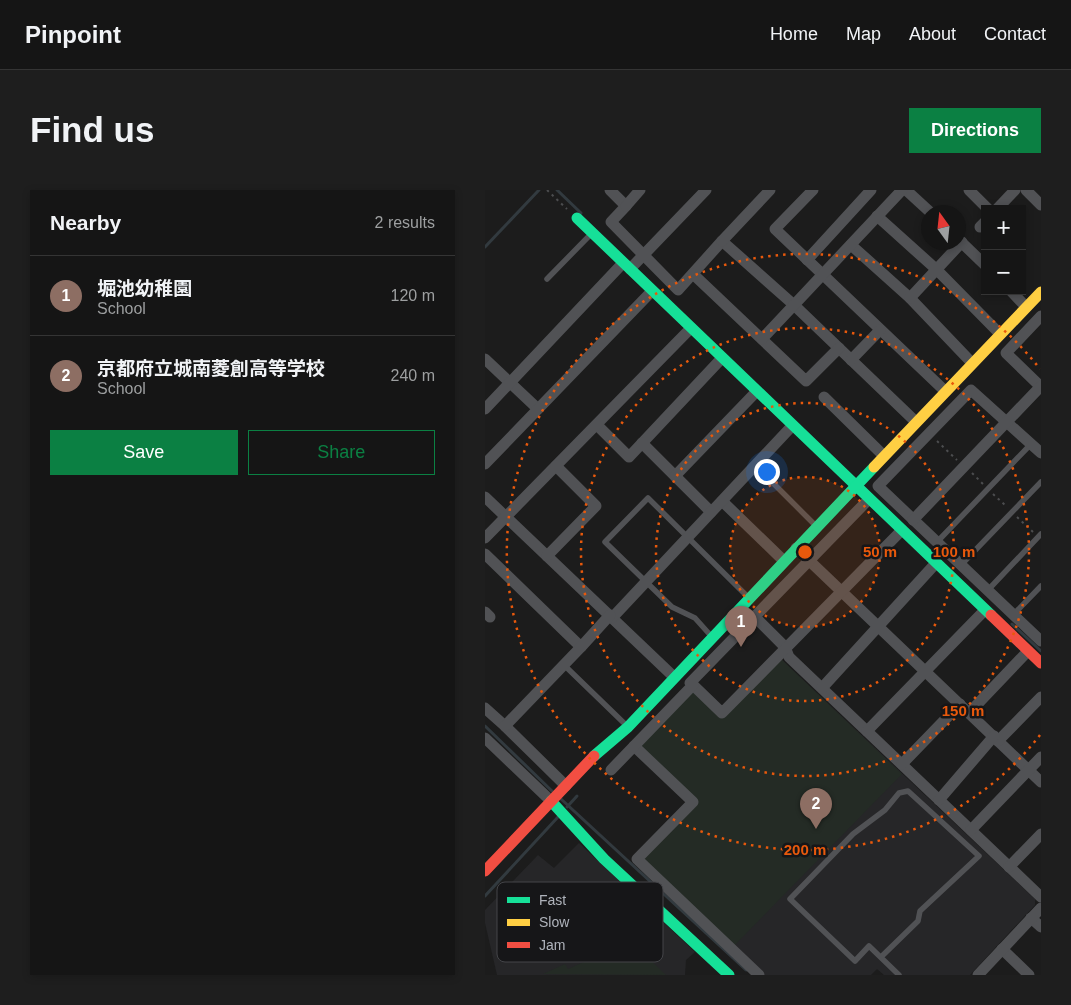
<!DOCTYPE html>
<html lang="en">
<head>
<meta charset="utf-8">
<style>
  :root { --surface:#151515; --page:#1e1e1e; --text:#f1f3f6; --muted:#9d9fa0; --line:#343434; --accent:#0b8043 }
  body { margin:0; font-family:Helvetica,"Noto Sans JP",sans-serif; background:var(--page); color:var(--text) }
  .controls { position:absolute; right:15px; top:15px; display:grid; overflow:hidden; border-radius:0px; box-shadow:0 2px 8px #0003 }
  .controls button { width:45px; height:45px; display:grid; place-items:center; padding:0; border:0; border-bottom:1px solid var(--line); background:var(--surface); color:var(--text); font:25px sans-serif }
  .compass { position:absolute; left:436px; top:15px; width:45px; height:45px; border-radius:50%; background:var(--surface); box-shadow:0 2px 8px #0003; rotate:345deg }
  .you { position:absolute; left:281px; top:281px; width:18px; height:18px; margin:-12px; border:4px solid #fff; border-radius:50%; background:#1a73e8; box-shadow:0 0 0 8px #1a73e833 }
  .badge { display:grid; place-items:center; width:32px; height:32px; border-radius:50%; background:var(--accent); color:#fff; font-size:16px; font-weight:700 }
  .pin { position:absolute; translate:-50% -41px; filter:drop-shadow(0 1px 2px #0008) }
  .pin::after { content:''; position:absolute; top:26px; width:18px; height:15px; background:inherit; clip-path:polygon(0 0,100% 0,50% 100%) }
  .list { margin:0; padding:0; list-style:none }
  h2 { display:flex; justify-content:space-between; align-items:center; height:65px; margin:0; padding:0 20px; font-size:21px }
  h2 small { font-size:16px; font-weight:400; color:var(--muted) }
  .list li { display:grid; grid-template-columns:32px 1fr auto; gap:15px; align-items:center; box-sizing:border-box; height:80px; padding:0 20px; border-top:1px solid var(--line) }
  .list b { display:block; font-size:19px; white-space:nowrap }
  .list p { margin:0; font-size:16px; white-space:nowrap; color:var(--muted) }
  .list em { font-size:16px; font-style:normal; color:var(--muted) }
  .actions { display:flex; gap:10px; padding:15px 20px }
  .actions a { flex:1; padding:11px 0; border:1px solid var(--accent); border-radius:0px; text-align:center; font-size:18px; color:var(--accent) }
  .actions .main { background:var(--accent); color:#fff }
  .map { position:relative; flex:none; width:556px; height:785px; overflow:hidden; border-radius:0px }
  header { display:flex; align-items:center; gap:30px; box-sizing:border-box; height:70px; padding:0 25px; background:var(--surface); border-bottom:1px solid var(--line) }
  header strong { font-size:24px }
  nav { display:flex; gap:28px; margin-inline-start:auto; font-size:18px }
  .intro { display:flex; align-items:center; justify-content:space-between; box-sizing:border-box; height:120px; padding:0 30px }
  h1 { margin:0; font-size:35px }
  .button { padding:12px 22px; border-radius:0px; background:var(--accent); color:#fff; font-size:18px; font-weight:700 }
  main { display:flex; gap:30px; padding:0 30px }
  aside { flex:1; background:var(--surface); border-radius:0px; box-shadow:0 2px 8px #0003 }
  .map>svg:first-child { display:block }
  .built { fill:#262628 }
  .green { fill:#242b25 }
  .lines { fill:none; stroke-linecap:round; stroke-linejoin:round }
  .stream { stroke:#323a3f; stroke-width:3 }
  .path { stroke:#4c4d4f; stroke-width:2; stroke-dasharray:2.5 4; stroke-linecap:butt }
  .lane { stroke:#515255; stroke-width:5.5 }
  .street { stroke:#515255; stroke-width:11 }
  .fast { stroke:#16e098; stroke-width:11 }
  .slow { stroke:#ffcf43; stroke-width:11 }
  .jam { stroke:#f24e42; stroke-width:11 }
  .ring { fill:none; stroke:#e8590c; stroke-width:2.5; stroke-dasharray:2.5 5 }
  .key { fill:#161618; stroke:#444549; stroke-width:1 }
  .key-label { font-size:14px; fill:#afb3bb }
  .centre { fill:#e8590c; stroke:#161618; stroke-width:2.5 }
  .ring-label { font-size:15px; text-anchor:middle; font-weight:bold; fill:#e8590c; stroke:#161618; stroke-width:5; stroke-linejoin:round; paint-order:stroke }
</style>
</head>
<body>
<header>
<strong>Pinpoint</strong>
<nav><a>Home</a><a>Map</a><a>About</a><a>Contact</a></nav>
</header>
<div class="intro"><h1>Find us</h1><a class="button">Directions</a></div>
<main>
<aside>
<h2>Nearby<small>2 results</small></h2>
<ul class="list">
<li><span class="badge" style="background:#8d6e63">1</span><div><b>堀池幼稚園</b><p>School</p></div><em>120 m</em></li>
<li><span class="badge" style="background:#8d6e63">2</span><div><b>京都府立城南菱創高等学校</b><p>School</p></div><em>240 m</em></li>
</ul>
<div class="actions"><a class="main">Save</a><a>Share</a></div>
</aside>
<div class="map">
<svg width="556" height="785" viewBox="0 0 556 785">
  <rect width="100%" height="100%" fill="#1c1c1c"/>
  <g class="built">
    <path d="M296,469L550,709V715L485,785H399L392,779L386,785H279L157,668L212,611L237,527Z"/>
    <path d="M94,653L210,762L201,770L200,785H12L0,733V720L53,665L69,678Z"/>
  </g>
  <g class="green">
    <path d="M296,469L417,584L249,756L157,668L212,611L155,555L206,502H210L237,527Z"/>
    <path d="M130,758H139L152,765L157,762L181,785L58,784L80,774L83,779Z"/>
  </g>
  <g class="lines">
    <g class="stream">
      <path d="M72,0L96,23"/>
      <path d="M0,57L54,0"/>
      <path d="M527,434L556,461"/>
      <path d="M0,536L68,602"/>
      <path d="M76,609L261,780"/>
      <path d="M82,617L92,606"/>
      <path d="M0,706L73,627"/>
    </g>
    <g class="path">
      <path d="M62,0L82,19"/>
      <path d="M452,251L472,270"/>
      <path d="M487,283L498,294"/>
      <path d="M508,304L521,316"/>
      <path d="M532,327L548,342"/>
    </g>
    <g class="lane">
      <path d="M62,89L106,44"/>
      <path d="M270,275L330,335"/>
      <path d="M452,352L546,254"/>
      <path d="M476,375L556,292"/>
      <path d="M503,400L556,344"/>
      <path d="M528,425L556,396"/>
      <path d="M227,447L210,428L187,417L120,352L163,308L264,408"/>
      <path d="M79,475L141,535"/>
      <path d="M396,767L433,731L435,721L494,666L423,601L414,603L400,620L368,644L305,709L370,771L384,756L414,785"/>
    </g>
    <g class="street">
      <path d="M125,0L141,16L126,32L193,100L237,51L309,115L431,232"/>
      <path d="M328,0L290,39L460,201"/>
      <path d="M421,0L445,22"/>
      <path d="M484,0L503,19"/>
      <path d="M541,0L556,15"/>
      <path d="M141,16L155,0"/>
      <path d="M512,19L530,0"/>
      <path d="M392,26L452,80L515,144"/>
      <path d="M495,37L500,32"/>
      <path d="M473,49L500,75"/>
      <path d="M237,51L285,0"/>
      <path d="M366,55L425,108L487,173"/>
      <path d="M322,70L386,0"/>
      <path d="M145,79L221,0"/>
      <path d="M208,84L321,191L354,158"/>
      <path d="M526,101L541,117"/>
      <path d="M425,108L477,52"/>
      <path d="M556,126L521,163L556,197"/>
      <path d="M277,149L417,0"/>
      <path d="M0,169L53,219"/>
      <path d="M366,170L395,140"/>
      <path d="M339,207L399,266"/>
      <path d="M0,219L138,73"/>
      <path d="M112,235L144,267L237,168"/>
      <path d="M157,253L226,322"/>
      <path d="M556,263L486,200L393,296L556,451"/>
      <path d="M0,274L167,101"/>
      <path d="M190,286L272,201"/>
      <path d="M0,307L189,487"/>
      <path d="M237,311L299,371"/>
      <path d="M428,330L556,196"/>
      <path d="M0,348L206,138"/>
      <path d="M311,358L556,592"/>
      <path d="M0,364L96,457"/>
      <path d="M62,366L111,316L71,276"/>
      <path d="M0,422L5,427"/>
      <path d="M269,426L300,457L304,467L556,707"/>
      <path d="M127,428L307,236"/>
      <path d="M208,495L237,523L417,340"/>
      <path d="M337,498L451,373"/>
      <path d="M0,518L20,536L81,596"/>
      <path d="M484,523L543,461"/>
      <path d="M20,536L96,457L125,425"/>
      <path d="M382,541L500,420"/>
      <path d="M0,548L66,611"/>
      <path d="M513,551L556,507"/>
      <path d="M149,556L208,612L152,669L274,785"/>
      <path d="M417,574L475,514"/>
      <path d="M126,580L208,495L205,493L384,309"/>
      <path d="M454,610L509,546"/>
      <path d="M486,640L556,567"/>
      <path d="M524,677L556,644"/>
      <path d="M546,728L556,737"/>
      <path d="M517,759L544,785"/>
      <path d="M493,785L556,718"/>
    </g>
    <g class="fast">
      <path d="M92,28L506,425"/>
      <path d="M109,566L143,537L389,277"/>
      <path d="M66,611L119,669L244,785"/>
    </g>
    <path class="slow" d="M389,277L556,102"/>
    <g class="jam">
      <path d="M506,425L556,473"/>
      <path d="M0,681L109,566"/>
    </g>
  </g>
  <circle cx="320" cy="362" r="75" fill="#e8590c" fill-opacity=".12"/>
  <g class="ring">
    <circle cx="320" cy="362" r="75"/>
    <circle cx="320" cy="362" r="149"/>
    <circle cx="320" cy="362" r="224"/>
    <path d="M555 545A298 298 0 1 1 555 179"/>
  </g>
  <rect x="12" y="692" width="166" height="80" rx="8" class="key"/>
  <rect x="22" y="707" width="23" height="6" fill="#16e098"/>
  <rect x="22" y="729" width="23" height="7" fill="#ffcf43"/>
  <rect x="22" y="752" width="23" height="6" fill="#f24e42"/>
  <g class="key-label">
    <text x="54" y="715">Fast</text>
    <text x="54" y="737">Slow</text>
    <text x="54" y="760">Jam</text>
  </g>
  <circle cx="320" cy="362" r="8" class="centre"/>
  <g class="ring-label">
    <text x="395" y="367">50 m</text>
    <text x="469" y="367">100 m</text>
    <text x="478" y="526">150 m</text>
    <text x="320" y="665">200 m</text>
  </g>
</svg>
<div class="controls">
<button>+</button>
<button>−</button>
</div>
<svg class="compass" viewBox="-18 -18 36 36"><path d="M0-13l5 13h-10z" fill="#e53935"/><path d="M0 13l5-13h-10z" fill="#9d9fa0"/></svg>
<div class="you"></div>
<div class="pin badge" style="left:256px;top:457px;background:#8d6e63">1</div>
<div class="pin badge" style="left:331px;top:639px;background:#8d6e63">2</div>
</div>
</main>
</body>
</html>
